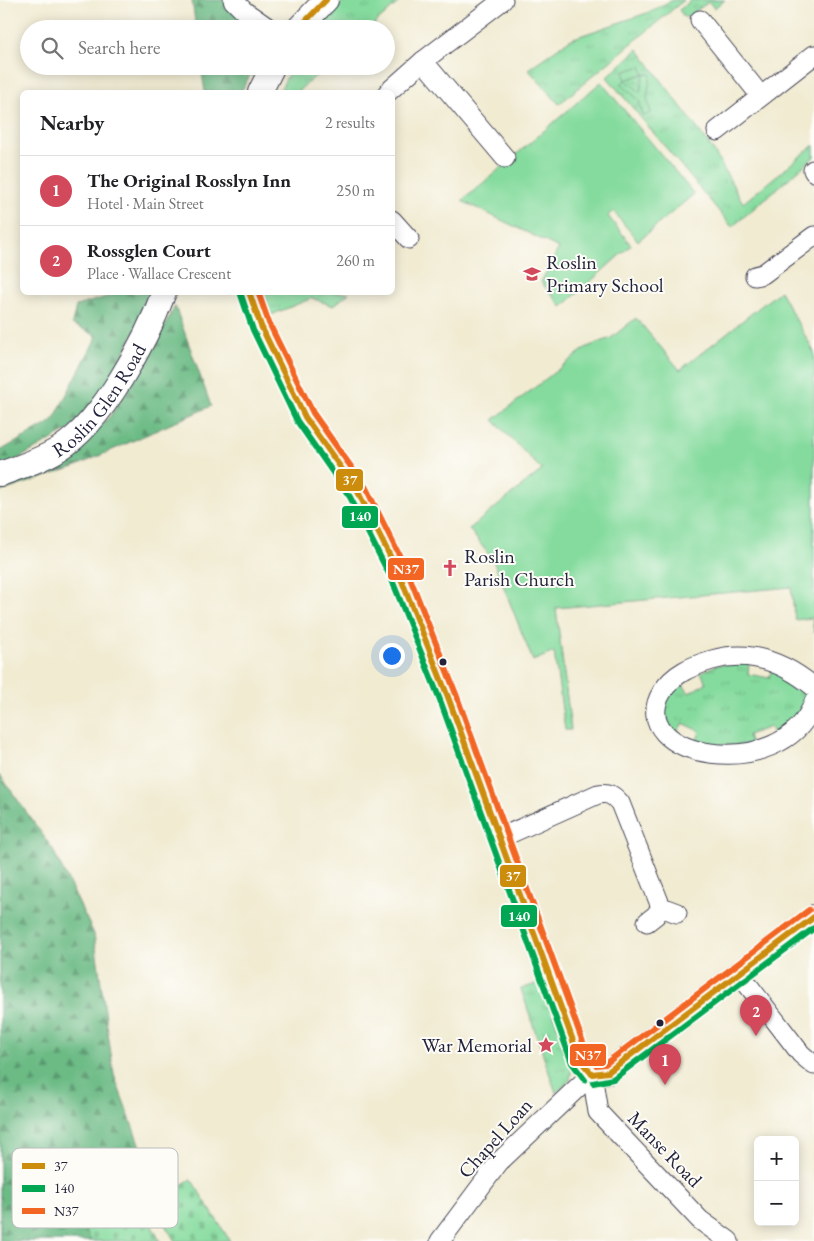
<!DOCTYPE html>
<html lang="en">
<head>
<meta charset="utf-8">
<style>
  :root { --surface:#fff; --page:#f6f6f6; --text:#202124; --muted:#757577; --line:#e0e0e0; --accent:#d1495b }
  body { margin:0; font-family:"EB Garamond",serif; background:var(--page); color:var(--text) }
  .controls { position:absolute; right:15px; bottom:15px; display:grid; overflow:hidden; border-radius:8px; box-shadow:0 2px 12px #0003 }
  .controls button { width:45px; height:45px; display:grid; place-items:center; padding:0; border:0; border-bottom:1px solid var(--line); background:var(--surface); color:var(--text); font:25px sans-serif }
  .you { position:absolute; left:391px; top:655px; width:18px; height:18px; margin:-12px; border:4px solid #fff; border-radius:50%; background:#1a73e8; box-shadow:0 0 0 8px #1a73e833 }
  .badge { display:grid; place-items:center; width:32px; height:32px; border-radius:50%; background:var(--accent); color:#fff; font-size:16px; font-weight:700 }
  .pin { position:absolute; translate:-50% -41px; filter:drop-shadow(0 1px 2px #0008) }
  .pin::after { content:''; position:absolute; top:26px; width:18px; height:15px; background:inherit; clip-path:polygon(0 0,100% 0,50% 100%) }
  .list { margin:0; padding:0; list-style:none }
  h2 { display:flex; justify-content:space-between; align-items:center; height:65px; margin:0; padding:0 20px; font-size:21px }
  h2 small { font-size:16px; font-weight:400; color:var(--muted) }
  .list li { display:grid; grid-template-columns:32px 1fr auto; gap:15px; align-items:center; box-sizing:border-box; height:70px; padding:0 20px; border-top:1px solid var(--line) }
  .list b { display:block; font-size:19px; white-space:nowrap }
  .list p { margin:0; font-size:16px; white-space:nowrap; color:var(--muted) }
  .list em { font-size:16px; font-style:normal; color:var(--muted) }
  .icon { flex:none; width:28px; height:28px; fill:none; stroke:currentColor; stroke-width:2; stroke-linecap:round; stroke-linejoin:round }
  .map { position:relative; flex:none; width:814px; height:1241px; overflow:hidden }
  .search { position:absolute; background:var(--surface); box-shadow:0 2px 12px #0003; left:20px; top:20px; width:375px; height:55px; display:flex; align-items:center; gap:12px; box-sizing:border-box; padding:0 18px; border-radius:28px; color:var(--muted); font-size:19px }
  .panel { position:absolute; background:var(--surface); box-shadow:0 2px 12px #0003; left:20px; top:90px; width:375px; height:205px; border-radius:8px }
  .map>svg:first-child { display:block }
  .grass { fill:url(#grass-tufts); stroke:#547e6c }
  .forest { fill:url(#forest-firs); stroke:#476e60 }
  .cemetery { fill:url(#cemetery-stones); stroke:#547e6c }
  .green { fill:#85db9e; stroke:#547e6c; fill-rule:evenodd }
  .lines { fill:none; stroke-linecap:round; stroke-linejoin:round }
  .minor-casing { stroke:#414052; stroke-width:21 }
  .major-casing { stroke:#414052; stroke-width:26 }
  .minor { stroke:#fff; stroke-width:19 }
  .major { stroke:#fff; stroke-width:24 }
  .bus-1-casing { stroke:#fdfcf7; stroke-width:10 }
  .bus-2-casing { stroke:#fdfcf7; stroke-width:10 }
  .bus-3-casing { stroke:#fdfcf7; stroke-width:10 }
  .bus-1 { stroke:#cc8c0c; stroke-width:6 }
  .bus-2 { stroke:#00a651; stroke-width:6 }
  .bus-3 { stroke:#f26522; stroke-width:6 }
  .bus-dot { fill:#22223b; stroke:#fdfcf7; stroke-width:2 }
  .labels { text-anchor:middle; stroke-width:4; stroke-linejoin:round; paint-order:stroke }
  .poi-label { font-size:20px; fill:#22223b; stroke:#fdfcf7; text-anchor:start }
  .street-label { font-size:20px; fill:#22223b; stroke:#fdfcf7 }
  .key { fill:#fdfcf7; stroke:#bbbbbf; stroke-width:1 }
  .key-label { font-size:14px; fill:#22223b }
  .line-badge { stroke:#fdfcf7; stroke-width:2 }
  .badge-label { font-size:14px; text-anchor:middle; font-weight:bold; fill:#fff }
</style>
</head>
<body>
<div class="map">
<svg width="814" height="1241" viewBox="0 0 814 1241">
  <defs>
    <pattern id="grass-tufts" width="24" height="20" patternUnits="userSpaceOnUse" patternTransform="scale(1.25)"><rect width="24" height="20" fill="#85db9e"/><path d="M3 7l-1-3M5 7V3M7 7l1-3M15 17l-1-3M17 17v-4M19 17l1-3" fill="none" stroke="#73bc89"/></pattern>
    <pattern id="forest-firs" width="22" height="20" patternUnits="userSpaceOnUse" patternTransform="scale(1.25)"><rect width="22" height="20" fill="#6cbb85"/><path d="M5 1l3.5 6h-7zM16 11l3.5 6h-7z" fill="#58986e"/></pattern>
    <pattern id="cemetery-stones" width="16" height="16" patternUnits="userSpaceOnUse" patternTransform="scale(1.25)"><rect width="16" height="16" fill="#85db9e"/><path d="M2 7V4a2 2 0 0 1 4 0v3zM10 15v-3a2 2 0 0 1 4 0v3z" fill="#73bc89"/></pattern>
  </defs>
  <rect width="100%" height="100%" fill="#fdfcf7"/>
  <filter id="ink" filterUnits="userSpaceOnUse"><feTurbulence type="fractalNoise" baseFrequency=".02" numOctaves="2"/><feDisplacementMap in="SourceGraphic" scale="10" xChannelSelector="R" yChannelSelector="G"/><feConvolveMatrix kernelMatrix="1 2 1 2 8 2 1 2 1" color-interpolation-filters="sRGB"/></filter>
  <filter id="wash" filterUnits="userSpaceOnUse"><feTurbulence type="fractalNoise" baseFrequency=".0096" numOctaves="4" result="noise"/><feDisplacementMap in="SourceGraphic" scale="20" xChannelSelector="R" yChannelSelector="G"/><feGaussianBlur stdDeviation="1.12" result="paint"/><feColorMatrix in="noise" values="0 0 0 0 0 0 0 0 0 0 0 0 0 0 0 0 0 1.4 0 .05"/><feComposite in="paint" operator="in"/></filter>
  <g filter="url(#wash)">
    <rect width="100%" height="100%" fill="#f1ebd2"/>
    <g class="grass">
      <path d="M344,0H401L369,29H318Z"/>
      <path d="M673,0H684L559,104L528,69L571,39L647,13Z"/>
      <path d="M692,0H725L714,8L709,2L685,18L679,10Z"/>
      <path d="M638,49L712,148L743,203L814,145V157L732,227L607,77Z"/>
      <path d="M293,66H327L297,92H279Z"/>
      <path d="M264,293V292L349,293L333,306L312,298L271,315Z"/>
      <path d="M749,662L748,674L769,678L772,669L806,691C813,712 789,725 775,737L770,727L748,735L751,746L696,744L700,731L683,723L676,734C658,708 662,706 681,682L689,693L706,683L701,672L717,665Z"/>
      <path d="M542,982L572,1067L570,1080L556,1093L521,989Z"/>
    </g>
    <g class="forest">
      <path d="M192,0H224L256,29H196Z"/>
      <path d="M201,66H255L241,92H205Z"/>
      <path d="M120,293H155L105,390L74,427L0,469V451L53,421L97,336L72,324L76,306Z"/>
      <path d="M175,306L211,406L74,467L0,492V484L79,448L110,416L147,361Z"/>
      <path d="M0,775L52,848L94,934L114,1075L158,1196L98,1229L103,1241H0Z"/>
    </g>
    <g class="cemetery">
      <path d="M191,1179L230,1241H175L151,1203Z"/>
      <path d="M136,1197L160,1241H91L81,1222Z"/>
    </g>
    <g class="green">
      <path d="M641,66L644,74H651L647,98L651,113L643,116L639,100L621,84L626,80L623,72ZM644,74L640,92L626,80L643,74Z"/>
      <path d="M601,82L694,194L638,241L613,211L608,216L631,245L562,307L541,282L559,248L462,201Z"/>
      <path d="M780,291L814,352V633L812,618L795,620L791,587L556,608L571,730H565L554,652L533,661L493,560L469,529L542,470L493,420L587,347L611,338L636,318L680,370Z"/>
    </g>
  </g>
  <g filter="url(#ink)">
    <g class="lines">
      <g class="minor-casing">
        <g id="minor">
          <path d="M233,0L244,11L270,29"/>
          <path d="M700,20L760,95"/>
          <path d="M423,61L505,158"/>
          <path d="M388,92L423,61L503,0"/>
          <path d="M717,131L814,55"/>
          <path d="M813,170L814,172"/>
          <path d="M392,220L409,239"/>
          <path d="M755,276L763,274L814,236"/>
          <path d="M814,687C785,663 750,649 712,660C692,666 674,673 662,692C622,757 784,787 814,702"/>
          <path d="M500,838L598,794C609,792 613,795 620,803L661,907L656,915L647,922"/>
          <path d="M661,907L677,913"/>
          <path d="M738,972L801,1054L814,1065"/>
          <path d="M592,1074L598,1112L700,1220L729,1241"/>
          <path d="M440,1241L499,1162L592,1074"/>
        </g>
      </g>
      <g class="major-casing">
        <g id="major">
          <path d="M298,29L326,0"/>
          <path d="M260,92L273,66"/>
          <path d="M249,292L261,326L305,417L358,492L400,576L448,697L580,1060L592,1074L608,1072L814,917"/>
          <path id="s1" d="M0,474C20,467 41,460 59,449C102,423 147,339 164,292"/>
        </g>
      </g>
      <use href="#minor" class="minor"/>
      <use href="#major" class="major"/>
      <g class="bus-1-casing">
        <g id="bus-1">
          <path d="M298,29L326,0"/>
          <path d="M249,292L261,326L305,417L358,492L400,576L448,697L580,1060L592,1074"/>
          <path d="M592,1074L608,1072L814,917"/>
        </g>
      </g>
      <g class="bus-2-casing">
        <g id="bus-2">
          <path d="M241,295L253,330L297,421L350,497L392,580L440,700L572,1063L585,1080"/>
          <path d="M593,1083L613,1079L814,928"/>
        </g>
      </g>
      <g class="bus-3-casing">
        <path id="bus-3" d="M258,292L269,323L313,413L366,488L408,573L456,694L588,1056L596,1065L605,1064L809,910"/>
      </g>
      <use href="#bus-1" class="bus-1"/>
      <use href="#bus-2" class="bus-2"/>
      <use href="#bus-3" class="bus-3"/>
    </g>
  </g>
  <defs>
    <g id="school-bare" transform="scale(1.35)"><path d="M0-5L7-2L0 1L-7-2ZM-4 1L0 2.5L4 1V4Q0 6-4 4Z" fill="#d1495b" stroke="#fdfcf7" stroke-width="2.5" paint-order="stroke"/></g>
    <g id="church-bare" transform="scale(1.35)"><path d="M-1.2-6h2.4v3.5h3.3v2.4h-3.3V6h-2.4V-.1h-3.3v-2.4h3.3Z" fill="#d1495b" stroke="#fdfcf7" stroke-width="2.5" paint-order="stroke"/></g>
    <g id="sight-bare" transform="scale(1.35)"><path d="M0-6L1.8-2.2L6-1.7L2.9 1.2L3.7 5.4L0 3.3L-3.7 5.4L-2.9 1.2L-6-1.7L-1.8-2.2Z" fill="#d1495b" stroke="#fdfcf7" stroke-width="2.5" paint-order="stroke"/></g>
  </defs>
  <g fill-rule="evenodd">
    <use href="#school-bare" x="532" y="274"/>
    <use href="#church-bare" x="450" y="568"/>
    <use href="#sight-bare" x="546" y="1045"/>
  </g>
  <g class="bus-dot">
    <circle cx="443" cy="662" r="4.5"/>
    <circle cx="660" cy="1023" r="4.5"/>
  </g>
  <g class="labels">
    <g class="poi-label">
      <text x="546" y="269">Roslin<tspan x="546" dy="23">Primary School</tspan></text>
      <text x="464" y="563">Roslin<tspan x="464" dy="23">Parish Church</tspan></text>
      <text x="532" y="1052" text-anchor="end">War Memorial</text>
    </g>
    <g class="street-label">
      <text dy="7" stroke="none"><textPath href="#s1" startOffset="128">Roslin Glen Road</textPath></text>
      <text transform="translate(495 1138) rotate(-48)" y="7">Chapel Loan</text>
      <text transform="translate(665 1149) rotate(46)" y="7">Manse Road</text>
    </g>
  </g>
  <rect x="12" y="1148" width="166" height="80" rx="8" class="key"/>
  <rect x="22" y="1163" width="23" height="6" fill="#cc8c0c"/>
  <rect x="22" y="1185" width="23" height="7" fill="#00a651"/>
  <rect x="22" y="1208" width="23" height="6" fill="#f26522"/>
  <g class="key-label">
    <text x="54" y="1171">37</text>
    <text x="54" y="1193">140</text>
    <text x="54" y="1216">N37</text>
  </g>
  <g class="line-badge">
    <rect x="335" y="468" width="29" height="24" rx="5" fill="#cc8c0c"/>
    <rect x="341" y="505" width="38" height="24" rx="5" fill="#00a651"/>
    <rect x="387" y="557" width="38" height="24" rx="5" fill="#f26522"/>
    <rect x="499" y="864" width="28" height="24" rx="5" fill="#cc8c0c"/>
    <rect x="500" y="904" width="38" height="24" rx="5" fill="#00a651"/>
    <rect x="569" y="1043" width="38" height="24" rx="5" fill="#f26522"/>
  </g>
  <g class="badge-label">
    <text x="350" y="485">37</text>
    <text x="360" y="521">140</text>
    <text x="406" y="574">N37</text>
    <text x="513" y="881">37</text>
    <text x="519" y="921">140</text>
    <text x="588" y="1060">N37</text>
  </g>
</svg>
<div class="controls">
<button>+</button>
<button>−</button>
</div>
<div class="you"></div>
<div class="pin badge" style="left:665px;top:1085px">1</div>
<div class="pin badge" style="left:756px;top:1036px">2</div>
<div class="search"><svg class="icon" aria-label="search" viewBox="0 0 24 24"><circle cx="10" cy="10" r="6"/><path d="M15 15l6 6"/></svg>Search here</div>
<section class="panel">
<h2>Nearby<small>2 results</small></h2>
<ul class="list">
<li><span class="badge">1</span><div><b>The Original Rosslyn Inn</b><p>Hotel · Main Street</p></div><em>250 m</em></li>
<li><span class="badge">2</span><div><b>Rossglen Court</b><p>Place · Wallace Crescent</p></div><em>260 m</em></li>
</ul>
</section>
</div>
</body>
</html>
